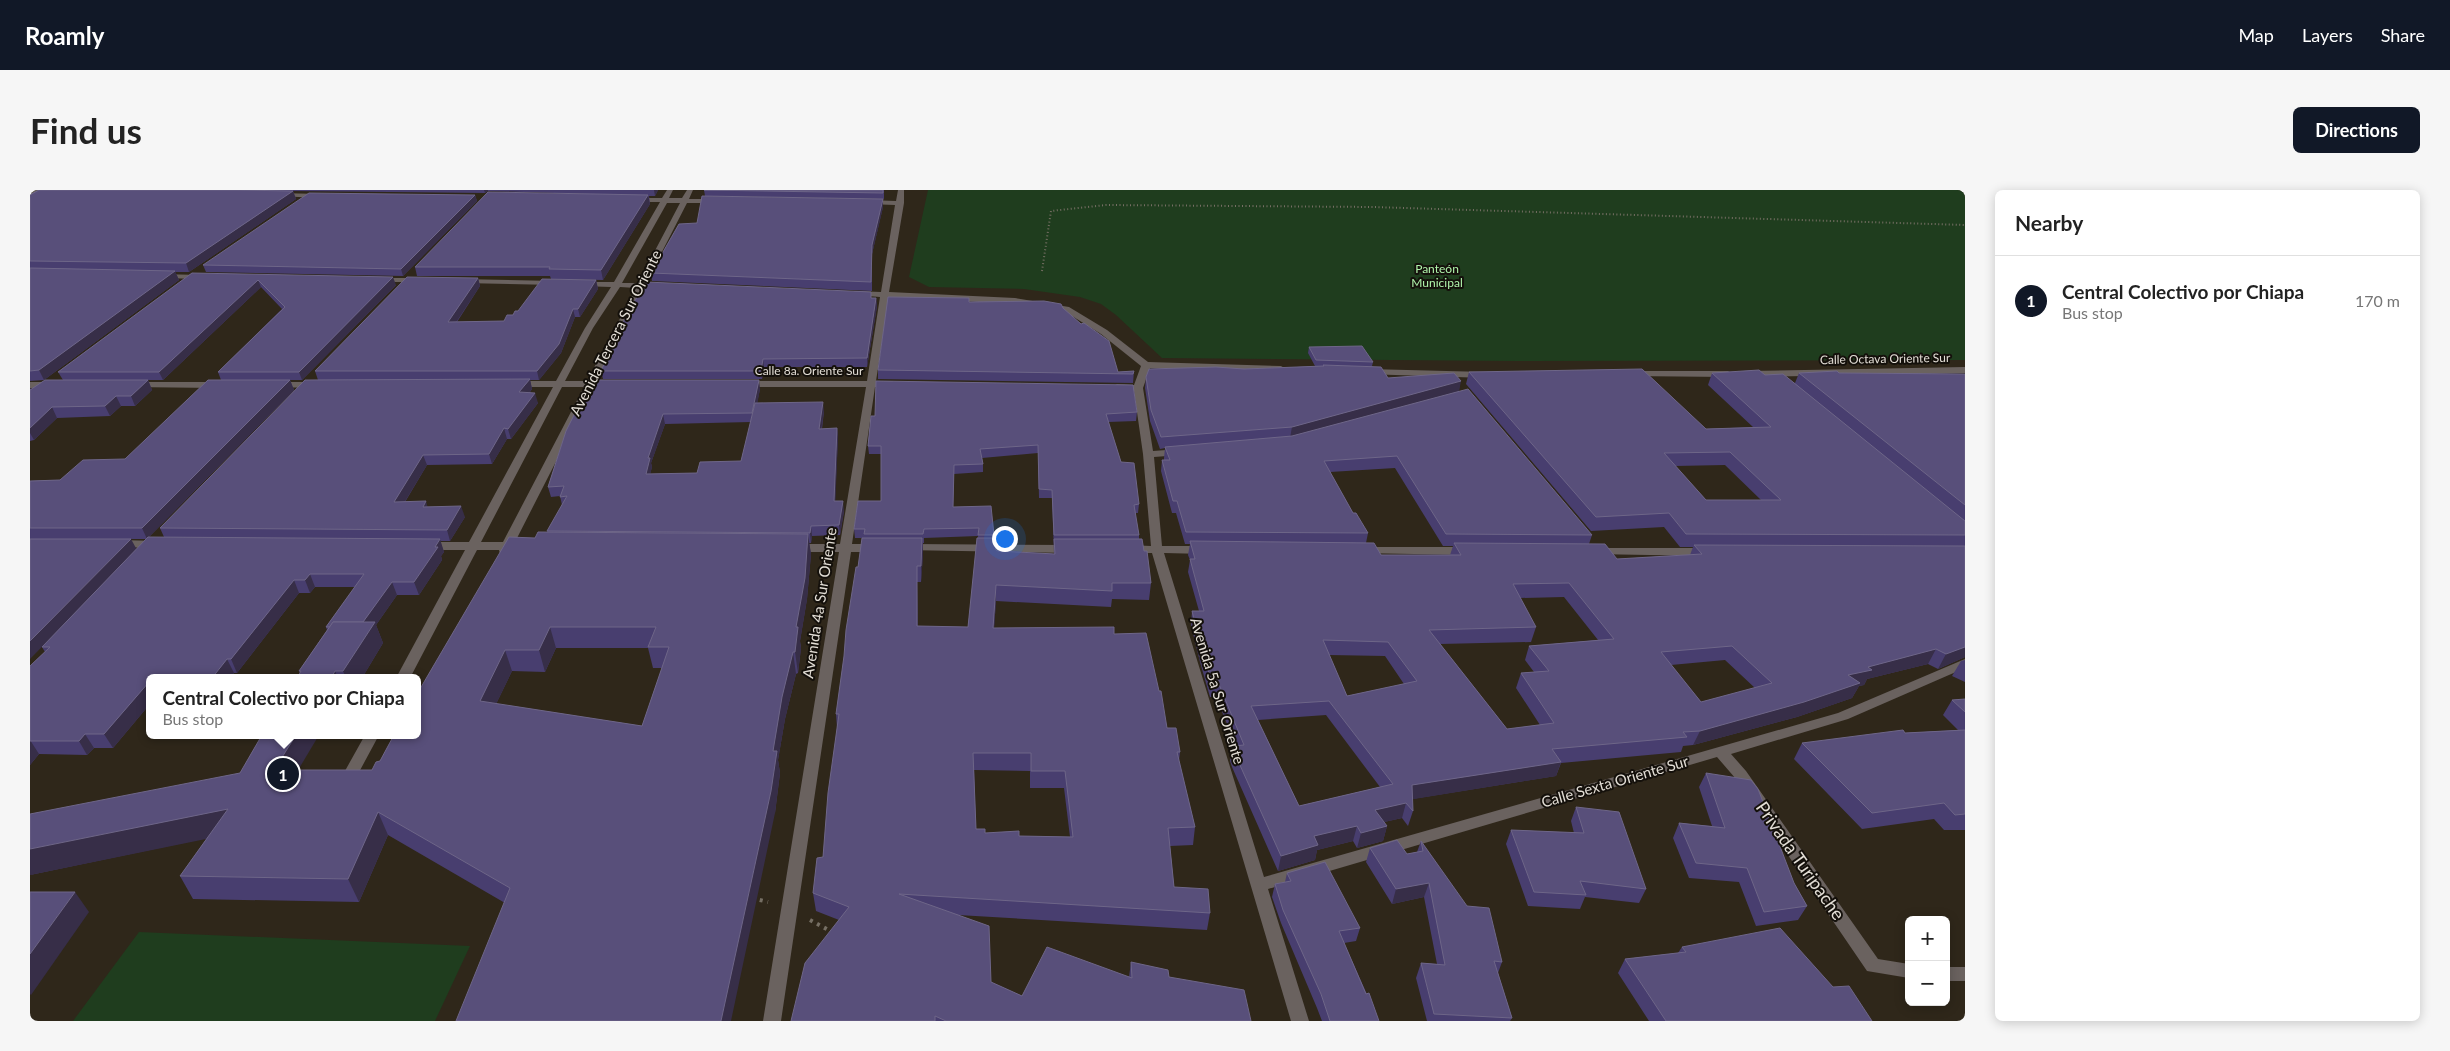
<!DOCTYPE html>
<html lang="en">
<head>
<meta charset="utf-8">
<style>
  :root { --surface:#fff; --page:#f6f6f6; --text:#222; --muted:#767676; --line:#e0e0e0; --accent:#111827 }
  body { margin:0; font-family:Lato,sans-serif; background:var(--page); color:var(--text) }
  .controls { position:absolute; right:15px; bottom:15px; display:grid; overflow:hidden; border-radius:8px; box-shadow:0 2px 12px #0003 }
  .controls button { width:45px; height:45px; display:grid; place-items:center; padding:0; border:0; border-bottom:1px solid var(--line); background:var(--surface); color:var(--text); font:25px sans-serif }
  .you { position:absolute; left:974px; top:348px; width:18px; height:18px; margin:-12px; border:4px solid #fff; border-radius:50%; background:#1a73e8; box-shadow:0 0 0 8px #1a73e833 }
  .badge { display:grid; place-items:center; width:32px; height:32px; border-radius:50%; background:var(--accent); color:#fff; font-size:16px; font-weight:700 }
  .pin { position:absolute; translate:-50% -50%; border:2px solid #fff; box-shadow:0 1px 5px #0006 }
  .popup { position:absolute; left:116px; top:484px; width:275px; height:65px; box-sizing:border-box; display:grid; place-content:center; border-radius:8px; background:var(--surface); filter:drop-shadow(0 1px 4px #0005); font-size:16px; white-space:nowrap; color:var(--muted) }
  .popup b { font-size:19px; color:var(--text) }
  .popup::after { content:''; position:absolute; left:50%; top:100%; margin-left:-10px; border:10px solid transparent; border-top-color:var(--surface) }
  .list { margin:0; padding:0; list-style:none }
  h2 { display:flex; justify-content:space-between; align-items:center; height:65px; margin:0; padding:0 20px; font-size:21px }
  h2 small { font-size:16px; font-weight:400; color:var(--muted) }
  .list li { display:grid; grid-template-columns:32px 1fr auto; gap:15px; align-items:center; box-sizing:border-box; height:90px; padding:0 20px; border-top:1px solid var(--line) }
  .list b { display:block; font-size:19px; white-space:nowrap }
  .list p { margin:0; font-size:16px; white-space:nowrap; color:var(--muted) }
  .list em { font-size:16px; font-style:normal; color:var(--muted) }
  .map { position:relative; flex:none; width:1935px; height:831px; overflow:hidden; border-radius:8px }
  header { display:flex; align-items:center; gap:30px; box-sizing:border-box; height:70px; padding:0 25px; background:var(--accent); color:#fff }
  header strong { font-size:24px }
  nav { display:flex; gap:28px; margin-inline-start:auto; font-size:18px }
  .intro { display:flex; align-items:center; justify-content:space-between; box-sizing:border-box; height:120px; padding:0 30px }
  h1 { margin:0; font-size:35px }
  .button { padding:12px 22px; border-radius:8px; background:var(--accent); color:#fff; font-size:18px; font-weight:700 }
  main { display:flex; gap:30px; padding:0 30px }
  aside { flex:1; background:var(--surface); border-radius:8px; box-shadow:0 2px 12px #0003 }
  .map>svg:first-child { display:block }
  .green { fill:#1f3d1e }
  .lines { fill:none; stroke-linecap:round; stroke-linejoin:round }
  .path-far1 { stroke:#766f64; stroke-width:2; stroke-dasharray:1 2.5; stroke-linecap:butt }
  .path { stroke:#766f64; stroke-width:4; stroke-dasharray:3 5; stroke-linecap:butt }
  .minor { fill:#6a625f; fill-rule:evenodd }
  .wall { fill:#483e6f; fill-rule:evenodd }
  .shaded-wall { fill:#372e48 }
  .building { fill:#584f7a; stroke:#6e6688; fill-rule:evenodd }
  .labels { text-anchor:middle; stroke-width:4; stroke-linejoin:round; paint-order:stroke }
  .far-park-label { font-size:12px; fill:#aff3aa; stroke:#14100b }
  .far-street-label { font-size:12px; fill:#e3ded6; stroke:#14100b }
  .street-label { font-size:15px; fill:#e3ded6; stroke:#14100b }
  .near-street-label { font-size:18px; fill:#e3ded6; stroke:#14100b }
</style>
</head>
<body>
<header>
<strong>Roamly</strong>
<nav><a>Map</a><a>Layers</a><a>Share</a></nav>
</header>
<div class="intro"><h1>Find us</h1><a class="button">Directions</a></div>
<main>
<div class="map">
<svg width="1935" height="831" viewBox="0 0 1935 831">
  <rect width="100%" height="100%" fill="#2f271a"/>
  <g class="green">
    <path d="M898,0H1935V170L1485,171L1132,168L1086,125L1071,114L1050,107L994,99L899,97L879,87Z"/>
    <path d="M109,742L440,756L405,831H43Z"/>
  </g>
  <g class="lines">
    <path class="path-far1" d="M1012,81L1021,21L1076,15L1342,17L1935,35"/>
    <g class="path">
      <path d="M722,708L738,712"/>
      <path d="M780,730L804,743"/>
    </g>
    <g class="minor">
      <path d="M0,0H25V1L22,3H0Z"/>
      <path d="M637,0H643L639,8H652L657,0H663L659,9H687L691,11L687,13H657L616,93L630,94L634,96L630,98H614L567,191H580L585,194L580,197H564L485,352L494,354L496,356L490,360H481L478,364H470L469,360H447L380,488H366L435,360H395L389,356L395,352H439L523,197H485L480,194L485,191H526L555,138L581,97L550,96L546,94L550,92H584L630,12H602L598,10L602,8H632ZM637,13H650L608,93H592ZM590,97L606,98L557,191H535L563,138ZM532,197H554L473,352H451Z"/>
      <path d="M868,0H874V13L859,102L985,108L1039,117L1077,140L1118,172L1251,176L1256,179L1251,182L1120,178L1113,198L1123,261L1150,259L1155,262L1150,265L1124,267L1132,356H1175L1181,360L1175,364L1134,363L1234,687L1808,523L1935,469V478L1818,529L1701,564L1716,581L1848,769L1879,774V788L1837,781L1706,589L1687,567L1238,699L1279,831H1261L1122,363H1098L1092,359L1098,355L1121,356L1113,264L1104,201L1087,200L1082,197L1087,194L1104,195L1111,176L1071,144L1034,121L985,114L859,107L846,191H862L867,194L862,197H845L822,354H848L854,358L848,362H821L751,831H733L809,362H763L757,358L763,354H810L836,197H712L707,194L712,191H837L850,107L825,105L821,103L825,101L851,102L865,15L837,14L833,12L837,10L866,11Z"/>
      <path d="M247,3L292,4L295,6L292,8L245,6L244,5Z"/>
      <path d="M127,84L172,85L176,87L172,89L130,88H127Z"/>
      <path d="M344,88H390L394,90L390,92H344Z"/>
      <path d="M429,89L525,91L529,93L525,95L432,93H429Z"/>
      <path d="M1935,177V183L1718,187L1713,184L1718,181Z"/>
      <path d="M1338,179L1456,182L1461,185L1456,188L1335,184V180Z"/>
      <path d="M1601,181H1698L1703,184L1698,187L1598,186V182Z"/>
      <path d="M0,192H25L30,195L25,198H0Z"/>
      <path d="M102,192H187L192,195L187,198L99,197L97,195Z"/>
      <path d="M245,192H285L290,195L285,198L242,197L240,195Z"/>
      <path d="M88,350L128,351L134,355L128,359L84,356L82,354L84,352Z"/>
      <path d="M878,354L1040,355L1046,359L1040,363L874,360L872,358L874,356Z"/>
      <path d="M1333,357H1438L1444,361L1438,365L1329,363L1327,361L1329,359Z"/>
      <path d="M1565,358H1678L1684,362L1678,366L1561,364L1559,362L1561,360Z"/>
      <path d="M335,545H349L328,584L332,588L330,592H313L311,588Z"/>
      <rect x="1916" y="777" width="19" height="14"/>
    </g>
  </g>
  <g class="wall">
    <path d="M9,0H628L625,6H619L620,14L573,90L521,89L520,86H387L385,77L556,4L458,1L455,3L263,1L266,9L159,82H145L149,90L14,190L0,191V1L1,4Z"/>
    <path d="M674,0H854V9L675,6Z"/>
    <path d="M445,5L447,11L373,86L176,82L173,75Z"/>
    <path d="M853,9V17L842,64V101L622,91L621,83L667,33Z"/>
    <path d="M162,83L366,95L272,190H191L188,182L252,119L231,97L133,190H118L122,200L105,216H91L80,226L27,228L4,250L0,251V198L1,199L33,190L28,182Z"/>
    <path d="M448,88L450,96L427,132L474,131L488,121L566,90L568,99L550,127H545L531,163L509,190H500L502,199L500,202L508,213L481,249H477L462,274L397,275L375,312L398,317L435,327L420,351H410L414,362L411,366L412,370L389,405H367L346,435L353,453L332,488H267L270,483L269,481L297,440L296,437L325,397H285L280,403H269L207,483H204L200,488H119V515L83,558H64L57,565L9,564L0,575V476L15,462L12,457L116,349H0V291L30,290L95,269L260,190L264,200L119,347H134L130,338L288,190L285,181Z"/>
    <path d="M842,108H846L847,116L837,177H734L732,189H573L571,181Z"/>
    <path d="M939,112L1033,118L1088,182L1104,181L1103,193L848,189V180Z"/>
    <path d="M1279,157L1343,172L1342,176L1358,188L1429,202L1562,345L1559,354L1587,369L1660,365L1663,357H1650L1634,337L1561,341L1436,194L1439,182L1676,239L1723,237L1678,195L1682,183L1735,185L1765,193L1769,183L1935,184V467L1908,479L1898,474L1837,489L1834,495L1829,496L1822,508L1767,527L1663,555L1653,556L1651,562L1531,573L1526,586L1382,609L1383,621L1378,636L1372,628L1354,632L1357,636L1353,651L1327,658L1323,651L1287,660L1285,670L1248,681L1202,577L1200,571L1203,556H1206L1186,507H1180L1170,472L1161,435L1162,421H1169L1158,382L1160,370L1158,365L1160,354H1155L1146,323H1142L1131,281L1132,270H1134V268L1135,258L1130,259L1120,231L1115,198L1116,187L1214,179L1293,176H1285L1278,163ZM1695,275L1731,310H1676L1645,276ZM1365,278L1413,356H1423L1420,365H1351L1336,353L1338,343L1323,323L1300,282ZM1534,407L1568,450L1499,456L1495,470L1504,482L1491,483L1486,498L1510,535L1477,539L1410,454L1501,452L1506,437L1490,408ZM1299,465L1355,466L1374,494L1317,506ZM1695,470L1725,498L1671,512L1641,475ZM1296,525L1350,597L1269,616L1228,530Z"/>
    <path d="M730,199L727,213L794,221L792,239L807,238L808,247L805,311L814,321L810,345L782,346L781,353H779L781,364L777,409L770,451L771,458L768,483L766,484L755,529L748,570L750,583L745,623L475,713L358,645L329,712L163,709L150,686L177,648L0,685L210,583L268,580H342L350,571L505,348L517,342L532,315L530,306L521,307L518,297L536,241ZM721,232L711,271L667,283L620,284L622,277L621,273L635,234ZM526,458H618L623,478H632L612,536L466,514L482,481L515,482Z"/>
    <path d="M1107,222L1106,231L1078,232L1091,272L1109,314L1108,323H1105L1109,345V349L1121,393L1119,410L1082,409L1081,417L966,411L964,438L1084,444L1150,562L1149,571L1165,637L1163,655L1140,656L1144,697L1180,723L1177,740L928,725L961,792L992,806L1099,787L1101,772L1139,787L1221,831H761L809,730L786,721L783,703L793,667L807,538L806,524L828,377L834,348H825L824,339L851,311V264H839L838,256L841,226ZM1008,263L1009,308H1022L1024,364L966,360L964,345L923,317L924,284L953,282V274L952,268ZM948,346L938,437L888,436L887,392H891L893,364V353H894V348ZM944,580L1000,581V598H1034L1040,647L989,646L955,643L946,639Z"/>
    <path d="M1935,470V492L1922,486L1931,471Z"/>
    <path d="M1935,509V640H1914L1904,629L1832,639L1764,569L1772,553L1875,543L1928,540L1913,525L1922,510Z"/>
    <path d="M1676,583L1764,693L1777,716L1768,730L1726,736L1709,692L1659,688L1643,648L1649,633L1682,636L1669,597Z"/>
    <path d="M1546,617L1616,699L1609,713L1555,707L1550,719L1498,716L1476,654L1481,640L1544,643L1541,631Z"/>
    <path d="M1391,651L1472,772L1468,783L1482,828L1480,831H1397L1386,788L1391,773L1407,774L1394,707L1362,714L1336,672L1340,658L1377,664L1387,662Z"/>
    <path d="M1257,683L1330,738L1326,751L1314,753L1349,831H1292L1287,818L1251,733L1242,707L1245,694L1255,692Z"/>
    <path d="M1652,757L1803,797L1842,831H1619L1588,783L1595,769L1648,763Z"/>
  </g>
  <g class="shaded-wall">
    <path d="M454,0H458V1L455,3Z"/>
    <path d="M624,0H628L625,6Z"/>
    <path d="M263,1L266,9L159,82L156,73Z"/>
    <path d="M445,5L447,11L373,86L371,79Z"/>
    <path d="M618,5L620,14L573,90L571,80Z"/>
    <path d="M853,9V17L842,64V101V55Z"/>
    <path d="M145,81L149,90L14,190L9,180Z"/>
    <path d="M363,87L366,95L272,190L269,182Z"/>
    <path d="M448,88L450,96L421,140L418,132Z"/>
    <path d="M228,90L231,97L133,190L129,182Z"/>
    <path d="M566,90L568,99L550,127L548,119Z"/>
    <path d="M846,108L847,116L837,177V168Z"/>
    <path d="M543,119L545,127L531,163L509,190L507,181Z"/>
    <path d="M733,169L734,177L732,189L731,181Z"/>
    <path d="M500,189L502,199L492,212L489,202Z"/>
    <path d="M118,190L122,200L105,216L101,206Z"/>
    <path d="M260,190L264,200L117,349L112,338Z"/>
    <path d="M729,190L730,199L724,232L722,223Z"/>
    <path d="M1431,191L1429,202L1260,248L1262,237Z"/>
    <path d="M505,203L508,213L481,249L478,239Z"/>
    <path d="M86,206L91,216L80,226L75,216Z"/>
    <path d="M793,212L794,221L790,248L789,239Z"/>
    <path d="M22,217L27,228L4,250L0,243V238Z"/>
    <path d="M633,224L635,234L621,273L622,277L618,293L616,284L618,268Z"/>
    <path d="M474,238L477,249L462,274L459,264Z"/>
    <path d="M807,238L808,247L805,321L804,311Z"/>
    <path d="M393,265L397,275L368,323L364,312Z"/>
    <path d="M396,311L399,322L393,317Z"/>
    <path d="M813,311L814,321L810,345L809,335Z"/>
    <path d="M431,316L435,327L420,351L417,340Z"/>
    <path d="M781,336L782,346L781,353L780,343Z"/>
    <path d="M778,344L781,364L777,409L770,451L771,458L768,483L765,462L766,437Z"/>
    <path d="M892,348L893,364L891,392V376Z"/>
    <path d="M101,349L107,360L0,469V451Z"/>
    <path d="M410,349L414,362L411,366L412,370L389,405L384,392Z"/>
    <path d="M887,376V392L888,452L887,436Z"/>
    <path d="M280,384L285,397L280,403L275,390Z"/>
    <path d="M264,390L269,403L207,483L201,469Z"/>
    <path d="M362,392L367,405L346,435L353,453L332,488H316L313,481L329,438Z"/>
    <path d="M966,395V411L963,454V438Z"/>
    <path d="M520,437L526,458L515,482L509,460Z"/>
    <path d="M1935,457V467L1908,479L1916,464Z"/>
    <path d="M1906,459L1898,474L1837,489L1834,495L1829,496L1822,508L1767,527L1663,555L1670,541L1838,477Z"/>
    <path d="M475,460L482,481L457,533L450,511Z"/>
    <path d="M763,462L766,484L755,529L748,570L750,583L745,623L701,831H691L752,507Z"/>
    <path d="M197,469L204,483L200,488H182Z"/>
    <path d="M305,481L308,488H301Z"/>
    <path d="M119,492V515L83,558L74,544Z"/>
    <path d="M55,544L64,558L57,565L49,551Z"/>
    <path d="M266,545H289L255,602L244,580Z"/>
    <path d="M0,550L9,564L0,575Z"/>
    <path d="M1531,572L1526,586L1378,610L1382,595Z"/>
    <path d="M1376,613L1372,628L1341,635L1345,620Z"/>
    <path d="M198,619L210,642L0,685V659Z"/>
    <path d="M348,622L358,645L329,712L318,689Z"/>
    <path d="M1327,636L1323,651L1287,660L1285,670L1248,681L1251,666L1284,646Z"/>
    <path d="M1357,636L1353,651L1327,658L1331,643Z"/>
    <path d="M1399,693L1394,707L1362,714L1366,699Z"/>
    <path d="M45,702L59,722L1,805L0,804V764Z"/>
  </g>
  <g class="building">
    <path d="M9,0H206L263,1L156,73L0,71V5Z"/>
    <path d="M674,0H853V3Z"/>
    <path d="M458,2L618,5L571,80L519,79L520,77H385Z"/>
    <path d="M279,3L445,5L371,79L173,75Z"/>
    <path d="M672,6L853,9L842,55L841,92L621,83L649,34L667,33Z"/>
    <path d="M0,78L145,81L9,180L0,181Z"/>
    <path d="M162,83L363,87L269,182H188L255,117L228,90L129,182H28Z"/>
    <path d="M377,87L448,88L418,132L474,131L477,125H483L485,121H488L512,89L566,90L548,119H543L529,154L507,181H285Z"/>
    <path d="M616,92L841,102V108H846L837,168L733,169L731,181H571L597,124Z"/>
    <path d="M858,107L939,108V112L1014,111L1031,114L1033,118L1051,134L1054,133L1079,151L1088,182L1104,181L1103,184L848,180Z"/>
    <path d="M1332,156L1343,172L1286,170L1279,157Z"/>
    <path d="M1293,175L1351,177L1358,188L1424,183L1431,191L1262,237L1131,247L1121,220L1116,187L1119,179L1186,177L1214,179L1294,176Z"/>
    <path d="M1612,179L1676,239L1741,237L1682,183L1729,180L1735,185L1753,184L1935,331V345L1656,344L1639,323L1566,327L1439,182ZM1700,262L1751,310H1676L1634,263Z"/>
    <path d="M1807,181L1809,183L1935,184V315L1769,183Z"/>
    <path d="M500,189L489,202L505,203L478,239L474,238L459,264L393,265L364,312L396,311L393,317L431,316L417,340L130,338L275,190Z"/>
    <path d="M15,190H118L101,206H86L75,216L22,217L0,238V200Z"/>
    <path d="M178,190H260L112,338H0V291L30,290L53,270L95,269Z"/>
    <path d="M566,190H729L722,223L633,224L618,268H620L616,284L667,283L670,272L711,271L725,213L793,212L789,239L807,238L804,311H813L809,335L781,336L780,343L517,341L537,306L530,307L534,296L518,297L536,241L554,205H559Z"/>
    <path d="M846,191L1103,195L1107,222L1076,224L1091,272L1104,273L1109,314L1104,315L1109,345H1024L1022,300L1009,299L1008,255L950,259L953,274L924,275L923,317L961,316L964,345H948L949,338L894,339L893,344H834L835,339H824L828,311H851V256H838L841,226H845Z"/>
    <path d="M1438,199L1562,345L1416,344L1367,266L1294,271L1323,323H1326L1338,343L1156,342L1147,311H1143L1132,270H1140L1135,257L1262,246Z"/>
    <path d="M508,342L778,344L775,388L766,437H768L765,462H763L752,507L743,561H747L741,601L691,831H426L480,698L348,622L318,689L150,686L198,619L0,659V624L210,583L232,545H266L244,580H342L346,572L350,571L364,545H387V504L479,347L505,348ZM520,437H626L618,457H639L612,536L450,511L475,460H509Z"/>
    <path d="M118,347L410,349L405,357H408L384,392H362L333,432H303L300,437H296L334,384H280L275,390H264L201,469H197L182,488H119V492L74,544H55L49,551H0V476L20,457H12Z"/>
    <path d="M832,348H892L891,376H887V436L938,437L947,348H965L966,360L968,361L1025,364L1024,349H1112L1114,361H1117L1121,393H1082V401L966,395L963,438L1084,437V444L1116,443L1129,501H1131L1137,538H1146L1150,562H1147L1165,637L1138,638L1144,697L1178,699L1180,723L869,704L959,736L961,792L992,806L1017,757L1102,788L1101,772L1138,780L1139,787L1214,800L1221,831H916L905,826V831H761L775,773L819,717L783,703L787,668L793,667L798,603L809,524H806L814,466L816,440L826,377H828ZM943,563H1001V581H1035L1043,647L989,646V641L955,643V639H946Z"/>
    <path d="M0,349H101L0,451Z"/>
    <path d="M1160,351L1344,353L1351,365H1431L1424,353L1575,354L1587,369L1672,364L1664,355L1935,356V457L1916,464L1906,459L1838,477L1842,480L1818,485L1830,493L1774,512L1670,541L1653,542L1657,547L1522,559L1531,572L1382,595L1383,621L1376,613L1345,620L1357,636L1331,643L1327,636L1284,646L1288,655L1251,666L1204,562L1203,556L1214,555L1188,492L1182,493L1171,457L1162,421H1174L1160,369H1165ZM1539,393L1584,449L1499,456L1519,481L1491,483L1524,533L1477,539L1399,440L1506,437L1483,394ZM1293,450L1358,452L1387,491L1317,506ZM1702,456L1742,493L1671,512L1631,462ZM1299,511L1363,594L1269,616L1221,516Z"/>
    <path d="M303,432H345L313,481H305L301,488H267L271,481H269Z"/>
    <path d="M1935,509V522L1922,510Z"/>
    <path d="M1873,540L1875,543L1935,540V624L1925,625L1914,613L1842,623L1772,553Z"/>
    <path d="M1676,583L1721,590L1728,599L1764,693L1777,716L1734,722L1717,678L1666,673L1649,633L1695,638Z"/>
    <path d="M1546,617L1589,622L1616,699L1550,691L1556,705L1504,702L1481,640L1554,643Z"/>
    <path d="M1367,650L1377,664L1393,661L1391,651L1437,716L1459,718L1472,772L1464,771L1482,828L1404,824L1391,773L1415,775L1399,693L1366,699L1340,658Z"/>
    <path d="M1295,672L1330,738L1309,741L1336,804L1339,803L1349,831H1300L1291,804L1253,720L1245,694L1261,691L1257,683Z"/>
    <path d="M0,702H45L0,764Z"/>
    <path d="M1750,738L1803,797L1819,796L1842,831H1636L1595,769L1656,762L1652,757Z"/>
  </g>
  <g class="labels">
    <g class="far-park-label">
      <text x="1407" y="83">Panteón<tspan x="1407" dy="14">Municipal</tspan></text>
    </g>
    <g class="far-street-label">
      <text transform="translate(1855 169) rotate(-1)" y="4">Calle Octava Oriente Sur</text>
      <text x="779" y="185">Calle 8a. Oriente Sur</text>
    </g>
    <g class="street-label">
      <text transform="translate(586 143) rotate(-63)" y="5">Avenida Tercera Sur Oriente</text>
      <text transform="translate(790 413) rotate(-81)" y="5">Avenida 4a Sur Oriente</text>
      <text transform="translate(1187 501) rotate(73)" y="5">Avenida 5a Sur Oriente</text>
      <text transform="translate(1585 592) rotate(-16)" y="5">Calle Sexta Oriente Sur</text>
    </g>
    <g class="near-street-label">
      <text transform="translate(1770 671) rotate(55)" y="6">Privada Turipache</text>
    </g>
  </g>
</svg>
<div class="controls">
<button>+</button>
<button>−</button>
</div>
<div class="you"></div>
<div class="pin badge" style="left:253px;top:584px">1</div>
<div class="popup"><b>Central Colectivo por Chiapa</b>Bus stop</div>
</div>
<aside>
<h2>Nearby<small></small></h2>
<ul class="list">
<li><span class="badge">1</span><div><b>Central Colectivo por Chiapa</b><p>Bus stop</p></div><em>170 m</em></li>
</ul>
</aside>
</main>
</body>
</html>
